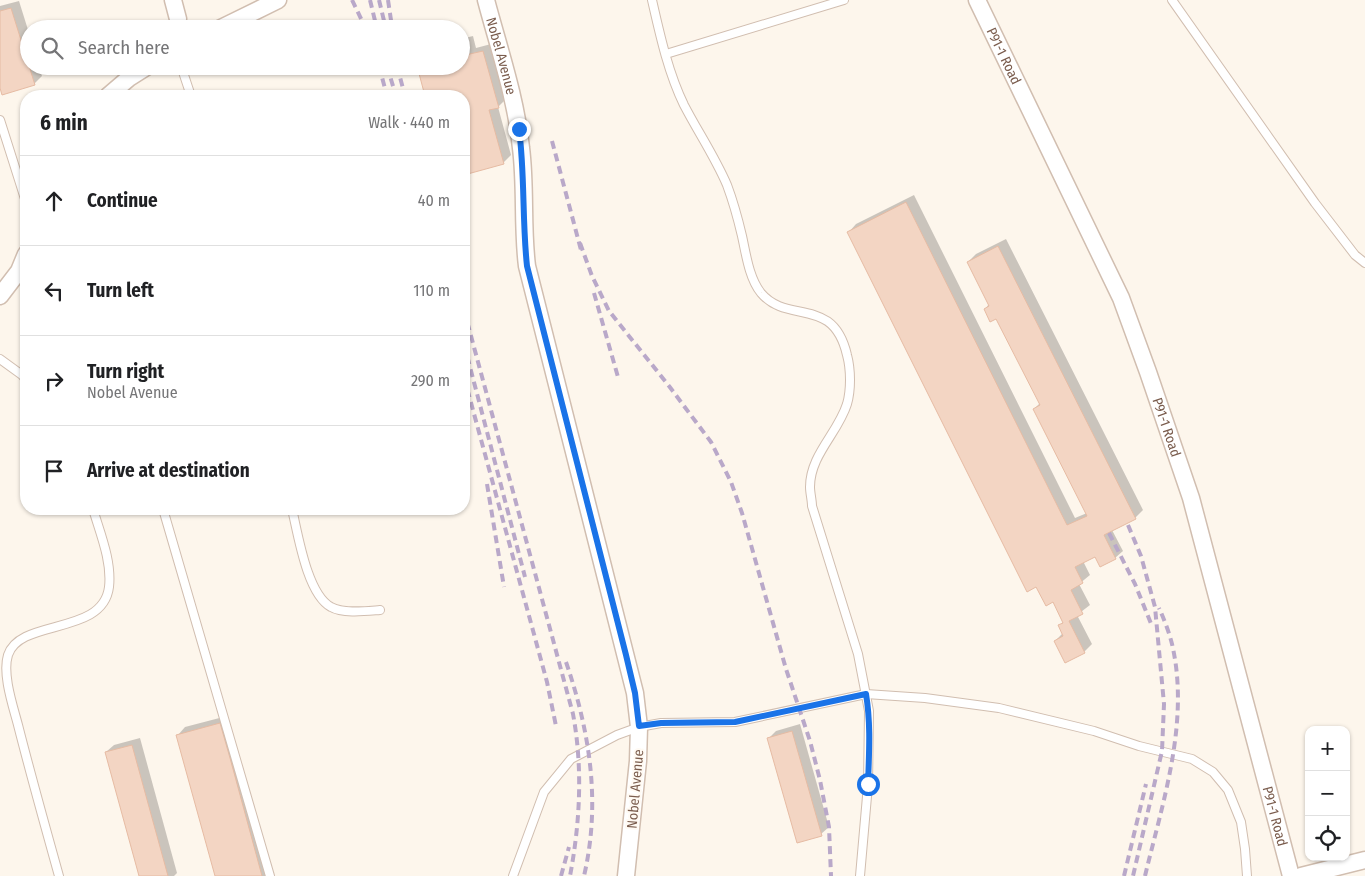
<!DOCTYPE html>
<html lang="en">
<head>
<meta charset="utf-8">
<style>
  :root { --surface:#fff; --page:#f6f6f6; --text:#202124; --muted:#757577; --line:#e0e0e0 }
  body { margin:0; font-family:"Fira Sans Condensed",sans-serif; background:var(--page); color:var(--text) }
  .controls { position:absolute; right:15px; bottom:15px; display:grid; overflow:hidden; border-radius:10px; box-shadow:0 1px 4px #0004 }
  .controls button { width:45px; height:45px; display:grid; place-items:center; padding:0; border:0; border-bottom:1px solid var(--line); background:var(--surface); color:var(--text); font:25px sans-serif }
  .stop { position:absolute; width:15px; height:15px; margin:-11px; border:4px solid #1a73e8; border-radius:50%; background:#fff }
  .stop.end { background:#1a73e8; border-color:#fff; box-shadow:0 1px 5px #0008 }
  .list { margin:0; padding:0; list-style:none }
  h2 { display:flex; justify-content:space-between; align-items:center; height:65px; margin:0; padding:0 20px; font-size:21px }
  h2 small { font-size:16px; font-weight:400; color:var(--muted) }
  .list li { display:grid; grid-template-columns:32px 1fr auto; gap:15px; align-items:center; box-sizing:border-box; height:90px; padding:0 20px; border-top:1px solid var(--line) }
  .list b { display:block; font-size:19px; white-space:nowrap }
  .list p { margin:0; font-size:16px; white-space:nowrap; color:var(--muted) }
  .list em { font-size:16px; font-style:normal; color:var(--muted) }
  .icon { flex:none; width:28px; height:28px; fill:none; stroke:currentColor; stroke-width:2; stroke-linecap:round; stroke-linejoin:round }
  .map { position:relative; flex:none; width:1365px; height:876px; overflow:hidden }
  .search { position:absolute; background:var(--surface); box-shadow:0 1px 4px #0004; left:20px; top:20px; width:450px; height:55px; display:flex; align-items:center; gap:12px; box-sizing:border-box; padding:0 18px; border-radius:28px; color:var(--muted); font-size:19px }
  .panel { position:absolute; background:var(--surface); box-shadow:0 1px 4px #0004; left:20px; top:90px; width:450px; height:425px; border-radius:20px }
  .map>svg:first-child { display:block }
  .shadow { fill:#0003 }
  .building { fill:#f3d5c3; stroke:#e6bba3 }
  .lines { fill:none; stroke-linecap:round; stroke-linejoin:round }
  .service-casing { stroke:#d1beb0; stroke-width:10 }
  .minor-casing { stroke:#d1beb0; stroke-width:19 }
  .service { stroke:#fff; stroke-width:8 }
  .minor { stroke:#fff; stroke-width:16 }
  .rail { stroke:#b9a8c9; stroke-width:4; stroke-dasharray:8 5; stroke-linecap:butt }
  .route { stroke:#1a73e8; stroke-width:6 }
  .labels { text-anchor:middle; stroke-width:4; stroke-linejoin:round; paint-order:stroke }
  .street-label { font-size:14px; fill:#7a5c4d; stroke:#fffaf3 }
</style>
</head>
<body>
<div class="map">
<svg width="1365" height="876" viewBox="0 0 1365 876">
  <rect width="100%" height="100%" fill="#fdf6ec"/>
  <g class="shadow">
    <path d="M19,1L29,33V66H39L42,76L34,84H0V6Z"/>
    <path d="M473,36L476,48L491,44L506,99L498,107L511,155L503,163L464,174V96H426L418,66H461V39Z"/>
    <path d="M914,195L1075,518L1087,513L1034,409L1040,403L997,317L985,309L989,304L968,262L976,254L1006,239L1143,510L1135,518L1112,530L1123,551L1115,558L1095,555L1083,561L1090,575L1079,584L1090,605L1077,615L1092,644L1084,652L1055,641L1063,633L1059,626L1064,621L849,232L856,224Z"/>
    <path d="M227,716L272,876H217L178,735L185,727Z"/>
    <path d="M800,724L829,827L821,834L768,739L776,731Z"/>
    <path d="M140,738L177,873L174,876H140L106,752L114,745Z"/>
  </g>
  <g class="building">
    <path d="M11,8L35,85L2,95L0,88V11Z"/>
    <path d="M483,51L499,108L489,110L504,164L464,175V96H425L417,66H461V56Z"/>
    <path d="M906,202L1067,525L1087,516L1033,409L1040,405L996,319L990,322L984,309L989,306L967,262L998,246L1136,519L1104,535L1116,559L1100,567L1095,557L1075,567L1083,583L1071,590L1083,614L1069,621L1085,653L1065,663L1054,641L1063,636L1058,625L1063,623L1053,602L1046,606L1036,587L1027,592L847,232Z"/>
    <path d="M220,723L230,758L262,876H215L176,735Z"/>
    <path d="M792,731L822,836L797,843L767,738Z"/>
    <path d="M132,745L168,876H139L105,752Z"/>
  </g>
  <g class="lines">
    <g class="service-casing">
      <g id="service">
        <path d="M652,0C660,35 668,72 684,105C698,132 715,157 727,185C733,201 738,219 742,236C746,254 749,278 761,293C788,325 833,295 847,355C851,370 851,390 847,404C838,433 810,455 810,487C810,493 812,500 812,506L858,654L869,711L868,785L860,876"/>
        <path d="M1172,0L1315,203L1355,255L1365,263"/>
        <path d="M666,54L844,0"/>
        <path d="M181,66L191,96"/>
        <path d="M0,120L26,202"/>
        <path d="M0,359L22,375L26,380"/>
        <path d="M163,509L270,876"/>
        <path d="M292,509C298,534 307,594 331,607C343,614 367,611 380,610"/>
        <path d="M59,876C45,826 31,776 18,725C13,706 2,674 8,655C20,618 103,636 109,587C112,561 100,533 93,509"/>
        <path d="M513,876L544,792L571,759L596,746L617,735L639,727L661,723L735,722L866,694L925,698L999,708L1094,731L1139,746L1192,759L1213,772L1228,790L1241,822L1245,849L1247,876"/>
      </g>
    </g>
    <g class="minor-casing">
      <g id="minor">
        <path d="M173,0L178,19"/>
        <path id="s1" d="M486,0C499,49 516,98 521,148C526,187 522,227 527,266L635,693L639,727L638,761L626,876"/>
        <path id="s2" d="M977,0L1121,298L1148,372L1191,498L1291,876"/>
        <path d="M219,29L278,0"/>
        <path d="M108,96L129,78L148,66"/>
        <path d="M0,296L19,271L26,254"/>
        <path d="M1301,876L1365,860"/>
      </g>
    </g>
    <use href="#service" class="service"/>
    <use href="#minor" class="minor"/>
    <g class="rail">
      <path d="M352,0L366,29"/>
      <path d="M370,0L377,29"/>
      <path d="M379,0L386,29"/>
      <path d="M388,0L392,27"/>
      <path d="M379,66L387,96"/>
      <path d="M387,66L396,96"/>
      <path d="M397,66L405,96"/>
      <path d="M552,141L581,250"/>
      <path d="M580,243L592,276L609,311L669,386L711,442L731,482L742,513L786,669L810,741L820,780L829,827L831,876"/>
      <path d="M594,293L618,377"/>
      <path d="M464,310L573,714C583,768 580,823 570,876"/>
      <path d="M464,344L525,577"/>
      <path d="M464,377L547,682L556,726"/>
      <path d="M487,484L504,587"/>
      <path d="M1128,525L1141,556L1155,607L1164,704L1162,751L1133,876"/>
      <path d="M1109,533L1135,584L1152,626"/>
      <path d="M566,662C590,732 601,803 584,876"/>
      <path d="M561,876L569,847"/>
      <path d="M1124,876L1146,784"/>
      <path d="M1145,876C1163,801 1190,721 1172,644C1169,632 1164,619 1159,608"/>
    </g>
  </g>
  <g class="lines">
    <path class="route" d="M519,129C525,174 522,220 527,266L626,655L635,693L639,726L661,723L735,722L866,694C871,724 869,754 868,784"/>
  </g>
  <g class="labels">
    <g class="street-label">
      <text dy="5" stroke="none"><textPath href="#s1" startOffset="58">Nobel Avenue</textPath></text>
      <text dy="5" stroke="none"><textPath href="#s2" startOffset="62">P91-1 Road</textPath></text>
      <text dy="5" stroke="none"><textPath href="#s2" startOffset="468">P91-1 Road</textPath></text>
      <text transform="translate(635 789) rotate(-85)" y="5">Nobel Avenue</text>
      <text dy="5" stroke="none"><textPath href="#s2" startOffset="872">P91-1 Road</textPath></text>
    </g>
  </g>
</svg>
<div class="controls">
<button>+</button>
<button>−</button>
<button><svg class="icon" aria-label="locate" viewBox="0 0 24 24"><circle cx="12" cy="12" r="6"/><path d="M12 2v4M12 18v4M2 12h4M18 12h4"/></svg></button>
</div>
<div class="stop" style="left:868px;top:784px"></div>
<div class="stop end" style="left:519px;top:129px"></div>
<div class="search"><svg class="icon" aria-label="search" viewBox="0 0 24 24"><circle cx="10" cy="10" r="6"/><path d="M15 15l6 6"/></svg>Search here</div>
<section class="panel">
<h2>6 min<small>Walk · 440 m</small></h2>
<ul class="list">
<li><svg class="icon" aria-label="ahead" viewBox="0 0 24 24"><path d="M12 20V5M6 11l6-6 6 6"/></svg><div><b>Continue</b></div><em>40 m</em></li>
<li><svg class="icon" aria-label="left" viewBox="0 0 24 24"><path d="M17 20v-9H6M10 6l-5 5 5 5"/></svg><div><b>Turn left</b></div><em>110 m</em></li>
<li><svg class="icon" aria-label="right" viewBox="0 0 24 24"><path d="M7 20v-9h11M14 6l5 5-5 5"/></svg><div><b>Turn right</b><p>Nobel Avenue</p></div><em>290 m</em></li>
<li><svg class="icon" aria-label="arrive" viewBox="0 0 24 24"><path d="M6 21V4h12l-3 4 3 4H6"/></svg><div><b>Arrive at destination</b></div></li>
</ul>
</section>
</div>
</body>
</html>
